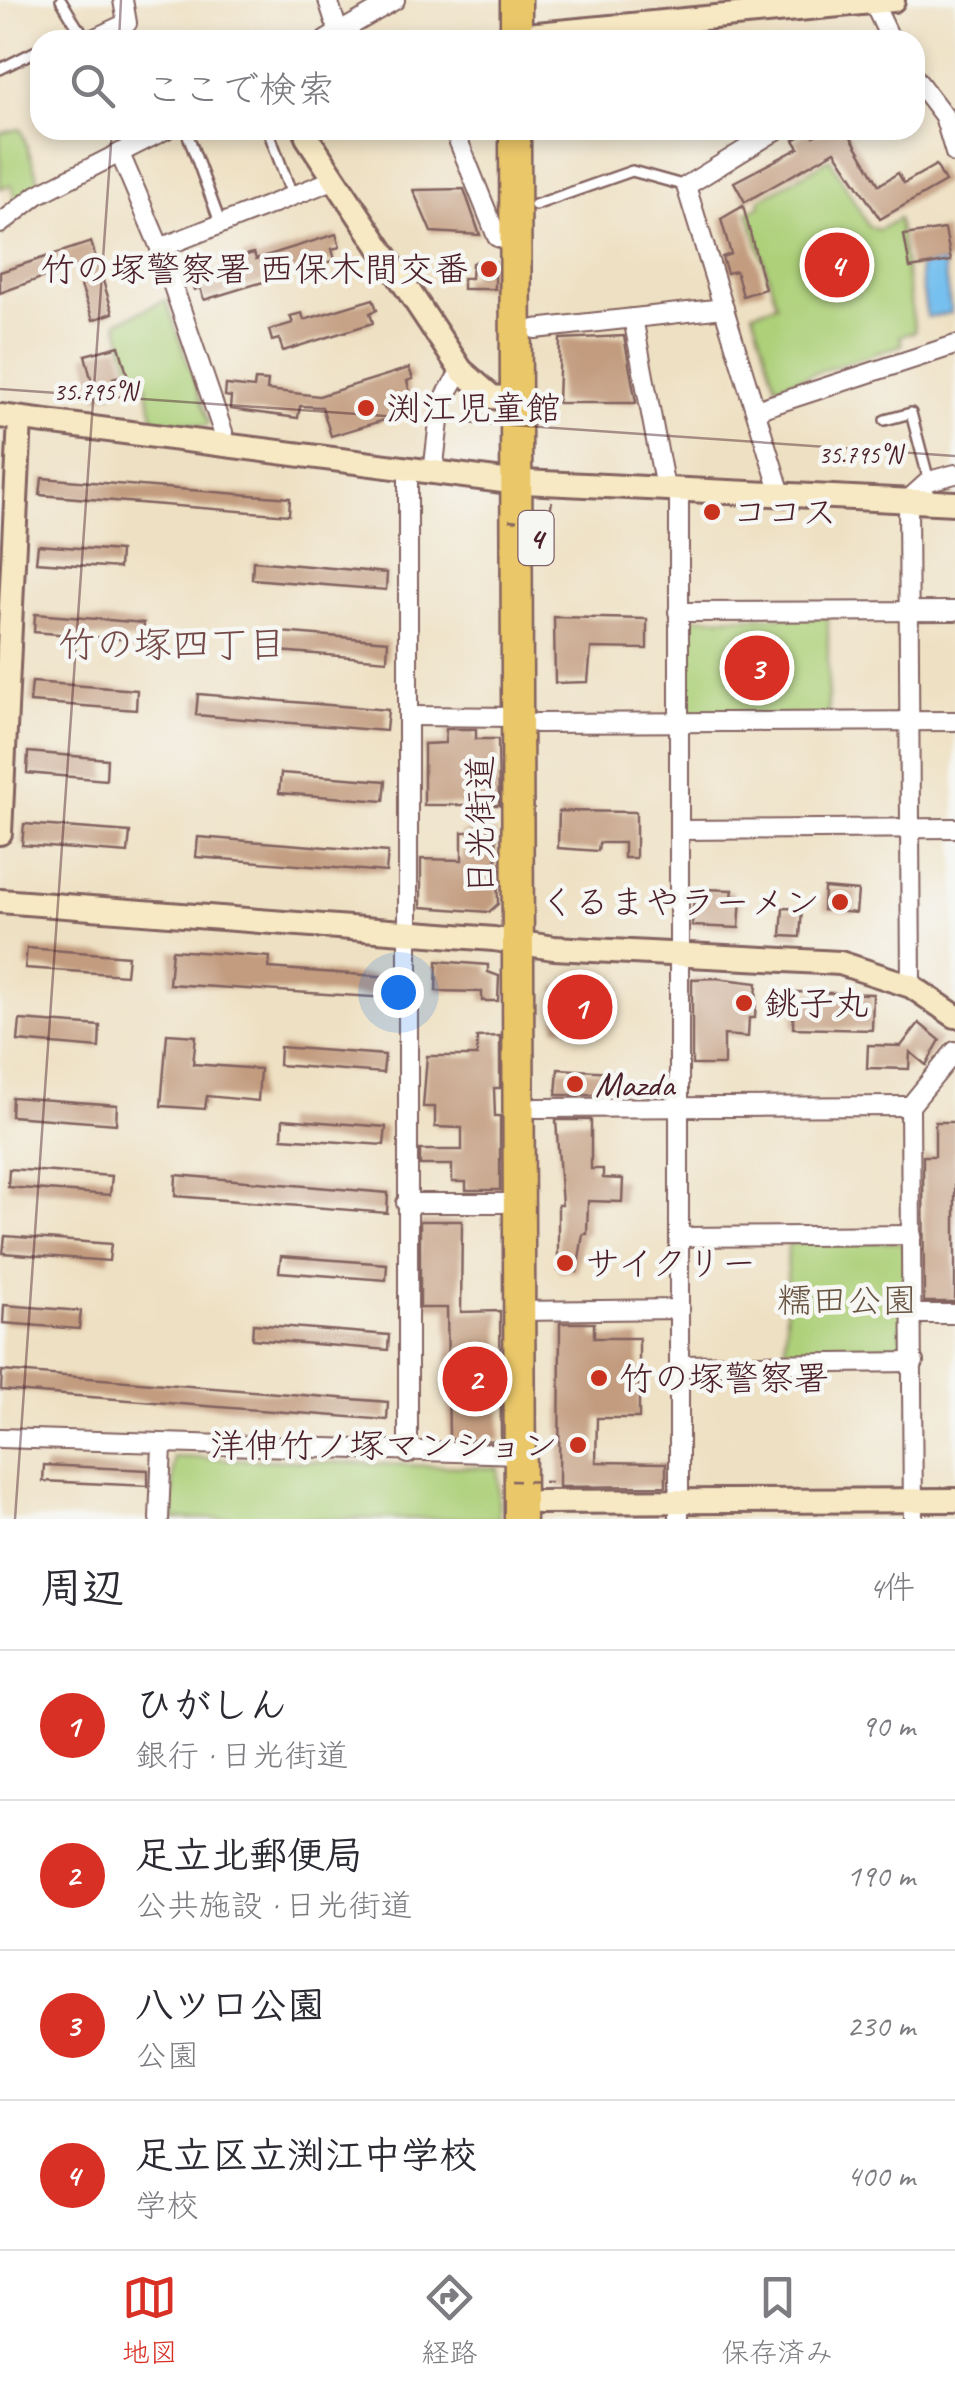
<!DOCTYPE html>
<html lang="ja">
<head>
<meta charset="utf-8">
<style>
  :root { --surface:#fff; --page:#f2f2f3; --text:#2b2b33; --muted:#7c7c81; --line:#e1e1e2; --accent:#d93025 }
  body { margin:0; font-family:Caveat,"Klee One",sans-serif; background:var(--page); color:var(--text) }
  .you { position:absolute; left:398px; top:992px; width:35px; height:35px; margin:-25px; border:8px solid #fff; border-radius:50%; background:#1a73e8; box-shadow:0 0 0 15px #1a73e833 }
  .badge { display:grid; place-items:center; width:65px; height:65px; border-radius:50%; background:var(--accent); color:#fff; font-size:32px; font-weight:700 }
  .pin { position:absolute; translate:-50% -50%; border:5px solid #fff; box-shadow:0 2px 10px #0006 }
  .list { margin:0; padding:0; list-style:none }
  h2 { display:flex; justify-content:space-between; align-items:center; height:130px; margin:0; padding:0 40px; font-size:42px }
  h2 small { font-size:32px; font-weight:400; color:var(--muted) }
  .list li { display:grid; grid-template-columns:65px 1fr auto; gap:30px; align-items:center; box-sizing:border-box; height:150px; padding:0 40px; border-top:2px solid var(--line) }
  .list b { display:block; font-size:38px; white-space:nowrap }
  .list p { margin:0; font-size:32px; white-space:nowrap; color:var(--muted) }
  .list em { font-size:32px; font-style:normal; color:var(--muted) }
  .icon { flex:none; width:55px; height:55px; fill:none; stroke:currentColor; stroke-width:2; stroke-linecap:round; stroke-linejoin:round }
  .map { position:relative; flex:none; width:955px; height:1519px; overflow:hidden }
  .search { position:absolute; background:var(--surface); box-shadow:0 5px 15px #0003; left:30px; right:30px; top:30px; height:110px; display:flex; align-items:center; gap:25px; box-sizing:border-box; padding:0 35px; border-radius:30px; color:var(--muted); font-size:38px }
  .sheet { height:730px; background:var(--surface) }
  nav { display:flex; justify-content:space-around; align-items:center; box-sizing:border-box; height:140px; border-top:2px solid var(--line); background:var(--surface); font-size:28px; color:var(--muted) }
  nav a { display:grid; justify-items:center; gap:5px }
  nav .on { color:var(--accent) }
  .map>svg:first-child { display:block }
  .green { fill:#add079; stroke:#7c7852; stroke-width:2.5 }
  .water { fill:#76c0ef; stroke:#60708d; stroke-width:2.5 }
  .building { fill:#c39c7f }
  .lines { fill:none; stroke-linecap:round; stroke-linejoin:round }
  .lane-casing { stroke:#836360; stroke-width:14 }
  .street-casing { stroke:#836360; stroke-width:22 }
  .secondary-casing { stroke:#836360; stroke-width:28 }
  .highway-casing { stroke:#836360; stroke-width:35 }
  .path { stroke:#836360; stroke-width:2.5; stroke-dasharray:8 8; stroke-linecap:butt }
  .lane { stroke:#fff; stroke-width:9 }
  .street { stroke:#fff; stroke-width:18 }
  .secondary { stroke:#f7e9c3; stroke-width:22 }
  .highway { stroke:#eac769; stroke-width:30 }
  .path-bridge { stroke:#836360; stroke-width:2.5; stroke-dasharray:8 8; stroke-linecap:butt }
  .ticks { fill:none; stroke:#4a1f2b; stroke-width:2.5; stroke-opacity:0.45 }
  .poi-dot { fill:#c8321e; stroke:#f6f6f2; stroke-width:4 }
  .labels { text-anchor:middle; stroke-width:9; stroke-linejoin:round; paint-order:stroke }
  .shield { fill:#f6f6f2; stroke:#7e6067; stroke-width:2.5 }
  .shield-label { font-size:32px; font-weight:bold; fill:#4a1f2b }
  .poi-label { font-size:35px; fill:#4a1f2b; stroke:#f6f6f2; text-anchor:start }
  .street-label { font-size:35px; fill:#4a1f2b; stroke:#f6f6f2 }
  .park-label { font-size:35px; fill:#685442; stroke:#f6f6f2 }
  .neighbourhood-label { font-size:38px; fill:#744b48; stroke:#f6f6f2 }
  .ticks-label { font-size:25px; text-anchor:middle; fill:#4a1f2b; stroke:#f6f6f2; stroke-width:9; stroke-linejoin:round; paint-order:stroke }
</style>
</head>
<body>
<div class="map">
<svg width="955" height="1519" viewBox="0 0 955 1519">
  <rect width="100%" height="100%" fill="#f6f6f2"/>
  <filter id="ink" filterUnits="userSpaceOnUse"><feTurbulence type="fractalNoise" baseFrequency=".01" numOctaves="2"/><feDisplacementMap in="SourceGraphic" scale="20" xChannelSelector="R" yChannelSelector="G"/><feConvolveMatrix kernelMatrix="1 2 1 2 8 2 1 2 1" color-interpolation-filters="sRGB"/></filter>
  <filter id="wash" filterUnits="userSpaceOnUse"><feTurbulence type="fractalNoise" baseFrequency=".0048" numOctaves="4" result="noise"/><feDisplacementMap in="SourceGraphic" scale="40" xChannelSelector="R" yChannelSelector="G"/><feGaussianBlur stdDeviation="2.25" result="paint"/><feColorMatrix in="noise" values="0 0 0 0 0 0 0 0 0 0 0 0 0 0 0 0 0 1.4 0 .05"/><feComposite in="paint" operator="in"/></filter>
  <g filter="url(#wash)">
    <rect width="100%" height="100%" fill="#eee0c2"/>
    <g class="green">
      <path d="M21,129L41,187L18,206L11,185L0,188V133Z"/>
      <path d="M830,159L869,227L879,230L898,219L915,332L900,336L902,345L776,386L753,312L777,304L748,212L760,206L759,200Z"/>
      <path d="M166,300L209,423L205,426L154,420L143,371L131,374L117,322Z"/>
      <path d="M828,616V717H696L687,712L686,624L692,618Z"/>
      <path d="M899,1242L905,1248L908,1347L902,1358H785L788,1243Z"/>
      <path d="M174,1457L498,1468L499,1519H172Z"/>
    </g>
    <path class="water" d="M943,262L951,313L927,317L919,266Z"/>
    <g id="blocks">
      <g class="building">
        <path d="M811,130L814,136L824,130H847L879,185L898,173L904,183L936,165L945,182L880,219L835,151L745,202L734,182L799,148L794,140Z"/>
        <path d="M464,189L480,235L431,232L413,190Z"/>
        <path d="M743,206L765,289L743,296L736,271L727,273L722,257L731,254L721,219Z"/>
        <path d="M945,229L951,261L910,268L904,235Z"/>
        <path d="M336,234L340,247L332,249L335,260L204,300L200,288L194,290L190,279L244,262L242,256L254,253L256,259Z"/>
        <path d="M91,242L113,313L93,320L74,266L0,293V272Z"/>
        <path d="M477,261L495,262V289H463V278H471L472,263Z"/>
        <path d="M373,299L377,310L370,313L373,323L283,351L279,339L272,341L269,330L293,323L290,316L302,313L304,320Z"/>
        <path d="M624,336L636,403H558L560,339Z"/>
        <path d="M119,346L127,374L113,378L116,393L96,398L85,355Z"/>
        <path d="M409,368L413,379L407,381L415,411L331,436L322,407L300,406L298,418L230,409L231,397L225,396L226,385L254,388L255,380L268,381L267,390L319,396Z"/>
        <path d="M42,478L290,498L289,515L40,495Z"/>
        <path d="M38,545L120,551L119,568L36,562Z"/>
        <path d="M253,561L387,573L386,590L252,579Z"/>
        <path d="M35,614L144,623L142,641L34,632Z"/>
        <path d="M554,617L647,619V649L591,648L588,682L555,683Z"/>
        <path d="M280,632L388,641L387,660L279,651Z"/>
        <path d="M32,682L137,690L136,710L30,702Z"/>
        <path d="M198,694L388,710L386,731L196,715Z"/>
        <path d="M446,729H476V739H498L499,805H424V744L445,743Z"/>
        <path d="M28,752L107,759L106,780L27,773Z"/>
        <path d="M281,773L386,781L384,801L279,793Z"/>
        <path d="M559,811L636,812V858H624V843H599L598,851L558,848Z"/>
        <path d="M24,824L130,832L128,853L22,845Z"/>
        <path d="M462,832H496L498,904L489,912L421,907V859L462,860Z"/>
        <path d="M198,837L388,852L386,872L196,857Z"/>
        <path d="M824,888L858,891L856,913L823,910Z"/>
        <path d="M702,889L733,890L732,896H741L739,928L692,926L694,895H702Z"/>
        <path d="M783,908L802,909L800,937L781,936Z"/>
        <path d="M27,948L128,956L126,975L25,968Z"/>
        <path d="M172,950L270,957L269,968L390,977L388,998L169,984Z"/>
        <path d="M437,961L488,965V972L499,976L498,1001H482V992L436,991Z"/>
        <path d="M716,978L757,983L755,1018H749L748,1037L724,1035V1065H692V979Z"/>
        <path d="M556,986L607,987V1028H555Z"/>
        <path d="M794,992L873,994L872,1030L793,1028Z"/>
        <path d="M20,1020L100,1026L99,1048L18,1041Z"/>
        <path d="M919,1023L940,1040L926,1065L910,1052L909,1069L867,1068L868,1045L901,1046Z"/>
        <path d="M167,1034L196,1036L193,1064L260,1069L258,1101L207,1096L205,1109L161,1106Z"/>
        <path d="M500,1036V1088H494L495,1116H500V1190H466V1182H452V1165H420V1150H462V1128L435,1127V1107H423L427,1056H477V1037Z"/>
        <path d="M280,1047L385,1055L383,1073L279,1065Z"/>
        <path d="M558,1069L614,1072V1089H621L620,1095H556Z"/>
        <path d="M12,1097L117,1105L116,1124L11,1116Z"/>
        <path d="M283,1119L386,1127L384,1145L282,1138Z"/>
        <path d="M556,1120H591V1169H603V1178L623,1179L622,1202L588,1201L587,1234H583L577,1272L558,1271V1205H562Z"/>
        <path d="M935,1122H955V1302H924L923,1156H935Z"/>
        <path d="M9,1169L112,1176L110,1195L8,1187Z"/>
        <path d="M176,1175L388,1193L387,1213L175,1196Z"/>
        <path d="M420,1221H462L461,1312L500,1311L501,1441L449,1439L447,1308H420Z"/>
        <path d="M5,1236L111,1244L109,1261L3,1253Z"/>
        <path d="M281,1256L387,1264L386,1280L279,1272Z"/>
        <path d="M4,1305L81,1311L79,1329L3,1323Z"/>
        <path d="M560,1323H594V1338H639V1418H597L596,1462L666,1463V1486L559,1487Z"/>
        <path d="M253,1324L389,1335L388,1350L252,1339Z"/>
        <path d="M2,1371L388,1402L387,1420L1,1390Z"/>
        <path d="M44,1465L148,1470V1486L43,1481Z"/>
      </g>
    </g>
  </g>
  <g filter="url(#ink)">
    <use href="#blocks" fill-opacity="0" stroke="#836360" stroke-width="2.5"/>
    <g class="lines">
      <g class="lane-casing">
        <g id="lane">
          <path d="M61,0L85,40"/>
          <path d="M58,40L80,29"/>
          <path d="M0,69L40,49"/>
          <path d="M186,130L221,225"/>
          <path d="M268,130L292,195"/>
          <path d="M535,205L632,171L686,186"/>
          <path d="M885,420L911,413L929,481"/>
        </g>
      </g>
      <g class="street-casing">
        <g id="street">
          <path d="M328,0L338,31"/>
          <path d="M873,2L891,40"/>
          <path d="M683,21L694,40"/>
          <path d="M91,40L127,23L123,0"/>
          <path d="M326,40L395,0"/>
          <path d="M915,78L944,116L955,153"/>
          <path d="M454,130L497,237L514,243"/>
          <path d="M777,130L686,186L781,494"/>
          <path d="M121,156L160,248L223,432L222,444"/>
          <path d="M0,224L37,195L165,130"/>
          <path d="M160,248L333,180"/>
          <path d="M633,318L665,488"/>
          <path d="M535,329L724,308"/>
          <path d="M756,410L955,345"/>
          <path d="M433,473L441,404L461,370"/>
          <path d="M679,489V1519"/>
          <path d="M678,612L955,611"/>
          <path d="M409,716L517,717"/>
          <path d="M536,723L955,721"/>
          <path d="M680,830L955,828"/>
          <path d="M911,986L908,500L929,481L955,474"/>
          <path d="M536,1108L910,1106"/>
          <path d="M406,1203H520"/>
          <path d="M680,1237L912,1235"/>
          <path d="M520,1311L680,1309"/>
          <path d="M914,1314H955"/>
          <path d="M680,1365L914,1362"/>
          <path d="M0,1438L520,1454"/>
          <path d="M408,1454V469"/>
          <path d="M159,1519L162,1445"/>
          <path d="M913,1519L910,1106L955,1051"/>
        </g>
      </g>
      <g class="secondary-casing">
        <g id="secondary">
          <path d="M516,36L893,0"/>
          <path d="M307,137L461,370L492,397L515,399"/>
          <path d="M0,416L503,481L955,503"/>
          <path d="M0,833L20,419"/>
          <path d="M0,901L494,939L554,948L840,963L911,986L955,1016"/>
          <path d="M538,1502L955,1500"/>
        </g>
      </g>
      <g class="highway-casing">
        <g id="highway">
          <path d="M516,0V40"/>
          <path d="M515,130L520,1519"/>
        </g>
      </g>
      <path class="path" d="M548,524L552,501"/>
      <use href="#lane" class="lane"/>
      <use href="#street" class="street"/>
      <use href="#secondary" class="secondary"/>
      <use href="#highway" class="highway"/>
      <g class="path-bridge">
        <path d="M509,520L548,524"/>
        <path d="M511,1481L551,1482"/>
      </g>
    </g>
  </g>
  <path class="ticks" d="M119,40L121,0M0,389L955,456M15,1519L112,130"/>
  <g class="poi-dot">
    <circle cx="489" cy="269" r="10"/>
    <circle cx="366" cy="408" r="10"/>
    <circle cx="712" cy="512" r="10"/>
    <circle cx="840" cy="902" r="10"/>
    <circle cx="744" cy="1003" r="10"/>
    <circle cx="575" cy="1084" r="10"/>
    <circle cx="565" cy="1263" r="10"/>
    <circle cx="599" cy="1378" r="10"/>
    <circle cx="578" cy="1445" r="10"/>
  </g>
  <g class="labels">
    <rect class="shield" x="518.5" y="511" width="35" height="54" rx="8"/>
    <g class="shield-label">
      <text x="536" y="549">4</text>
    </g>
    <g class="poi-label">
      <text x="469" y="281" text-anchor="end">竹の塚警察署 西保木間交番</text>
      <text x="386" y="420">渕江児童館</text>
      <text x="732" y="524">ココス</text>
      <text x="820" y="914" text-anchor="end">くるまやラーメン</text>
      <text x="764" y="1015">銚子丸</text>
      <text x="595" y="1096">Mazda</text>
      <text x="585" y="1275">サイクリー</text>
      <text x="619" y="1390">竹の塚警察署</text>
      <text x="558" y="1457" text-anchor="end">洋伸竹ノ塚マンション</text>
    </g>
    <g class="street-label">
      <text transform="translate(480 825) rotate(-90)" y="12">日光街道</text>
    </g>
    <g class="park-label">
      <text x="847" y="1312">糯田公園</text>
    </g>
    <g class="neighbourhood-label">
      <text x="172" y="657">竹の塚四丁目</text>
    </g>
  </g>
  <g class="ticks-label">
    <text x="95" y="400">35.795°N</text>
    <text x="860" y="463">35.795°N</text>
  </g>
</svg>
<div class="you"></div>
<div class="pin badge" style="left:580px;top:1007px">1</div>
<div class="pin badge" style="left:475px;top:1379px">2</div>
<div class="pin badge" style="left:757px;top:668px">3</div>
<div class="pin badge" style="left:837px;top:265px">4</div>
<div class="search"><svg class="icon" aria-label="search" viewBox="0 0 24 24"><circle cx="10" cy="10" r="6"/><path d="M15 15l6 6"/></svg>ここで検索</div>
</div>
<section class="sheet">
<h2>周辺<small>4件</small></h2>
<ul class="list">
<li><span class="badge">1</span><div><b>ひがしん</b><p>銀行 · 日光街道</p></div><em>90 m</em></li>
<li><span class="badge">2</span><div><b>足立北郵便局</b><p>公共施設 · 日光街道</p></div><em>190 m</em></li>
<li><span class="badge">3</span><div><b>八ツ口公園</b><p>公園</p></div><em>230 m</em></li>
<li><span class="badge">4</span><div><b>足立区立渕江中学校</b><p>学校</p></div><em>400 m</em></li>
</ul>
</section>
<nav>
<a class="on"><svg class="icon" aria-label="map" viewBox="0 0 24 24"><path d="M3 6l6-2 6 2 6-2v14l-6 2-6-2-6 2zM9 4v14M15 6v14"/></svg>地図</a>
<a><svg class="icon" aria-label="directions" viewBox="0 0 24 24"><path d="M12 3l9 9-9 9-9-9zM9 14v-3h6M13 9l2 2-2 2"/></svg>経路</a>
<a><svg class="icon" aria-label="saved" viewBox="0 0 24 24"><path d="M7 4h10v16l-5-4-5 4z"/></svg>保存済み</a>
</nav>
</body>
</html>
